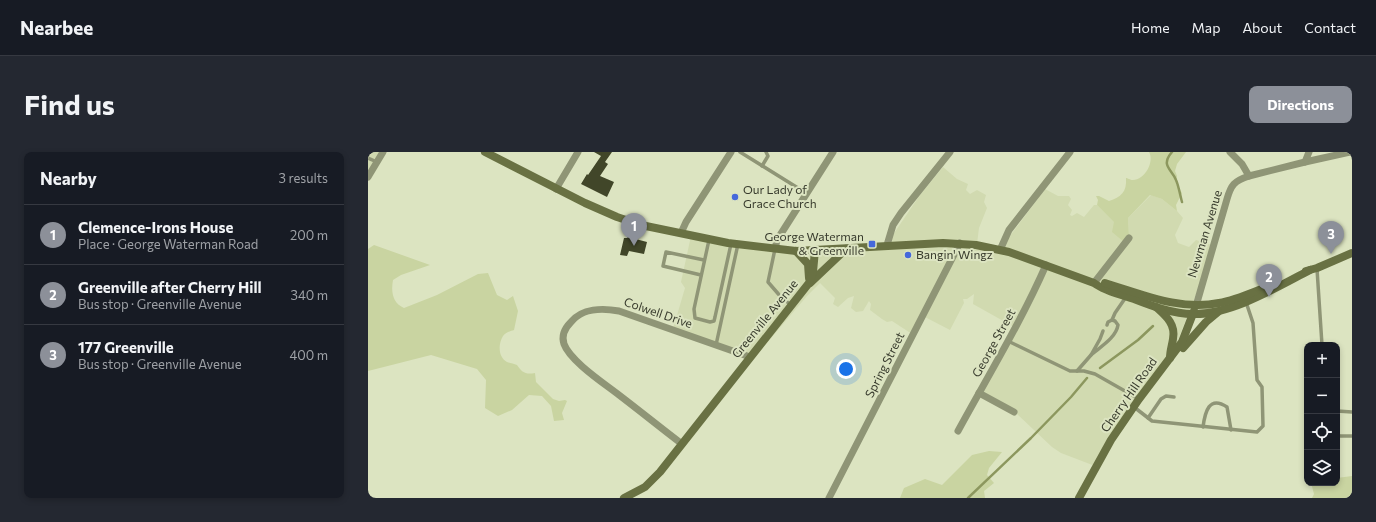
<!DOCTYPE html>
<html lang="en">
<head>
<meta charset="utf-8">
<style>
  :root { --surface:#171b24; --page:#242831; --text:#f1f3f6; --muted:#9ea1a6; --line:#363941; --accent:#8c9099 }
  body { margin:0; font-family:Commissioner,sans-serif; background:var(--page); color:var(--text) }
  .controls { position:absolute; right:12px; bottom:12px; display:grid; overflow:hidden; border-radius:8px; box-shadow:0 2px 6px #0003 }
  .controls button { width:36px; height:36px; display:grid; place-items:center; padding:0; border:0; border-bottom:1px solid var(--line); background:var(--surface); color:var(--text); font:20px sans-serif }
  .you { position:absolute; left:478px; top:217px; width:14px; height:14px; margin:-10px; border:3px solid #fff; border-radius:50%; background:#1a73e8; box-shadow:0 0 0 6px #1a73e833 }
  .badge { display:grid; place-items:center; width:26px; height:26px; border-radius:50%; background:var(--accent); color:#fff; font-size:13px; font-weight:700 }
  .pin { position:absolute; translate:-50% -33px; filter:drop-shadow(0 1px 2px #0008) }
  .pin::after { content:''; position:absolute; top:21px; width:14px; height:12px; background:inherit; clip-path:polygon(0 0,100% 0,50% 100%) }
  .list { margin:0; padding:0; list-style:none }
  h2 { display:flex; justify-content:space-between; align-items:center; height:52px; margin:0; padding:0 16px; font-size:17px }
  h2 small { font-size:13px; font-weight:400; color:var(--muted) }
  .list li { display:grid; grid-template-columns:26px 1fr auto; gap:12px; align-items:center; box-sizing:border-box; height:60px; padding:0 16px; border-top:1px solid var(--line) }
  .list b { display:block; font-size:15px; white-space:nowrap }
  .list p { margin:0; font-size:13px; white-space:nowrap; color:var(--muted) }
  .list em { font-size:13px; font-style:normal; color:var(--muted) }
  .icon { flex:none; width:22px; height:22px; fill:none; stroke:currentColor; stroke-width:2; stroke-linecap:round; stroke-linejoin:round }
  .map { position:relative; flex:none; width:984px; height:346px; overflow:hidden; border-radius:8px }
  header { display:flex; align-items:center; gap:24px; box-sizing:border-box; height:56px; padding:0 20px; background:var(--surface); border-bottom:1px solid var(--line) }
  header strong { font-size:19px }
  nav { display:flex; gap:22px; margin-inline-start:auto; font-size:14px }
  .intro { display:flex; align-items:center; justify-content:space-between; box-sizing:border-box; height:96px; padding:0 24px }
  h1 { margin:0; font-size:28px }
  .button { padding:10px 18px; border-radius:8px; background:var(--accent); color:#fff; font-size:14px; font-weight:700 }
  main { display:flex; gap:24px; padding:0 24px }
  aside { flex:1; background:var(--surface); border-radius:8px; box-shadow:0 2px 6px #0003 }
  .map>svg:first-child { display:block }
  .built { fill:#d1dab0 }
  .green { fill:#c9d4a1 }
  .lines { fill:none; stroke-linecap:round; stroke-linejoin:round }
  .stream { stroke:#8c975e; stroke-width:2.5 }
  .building { fill:#414629 }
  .lane { stroke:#8f9576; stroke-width:3.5 }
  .street { stroke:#8f9576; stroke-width:7 }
  .secondary { stroke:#697143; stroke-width:8 }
  .poi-dot { fill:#4568db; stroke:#dce4c1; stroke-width:1.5 }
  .labels { text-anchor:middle; stroke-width:4; stroke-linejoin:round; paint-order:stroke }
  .poi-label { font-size:12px; fill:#383b2d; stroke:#dce4c1; text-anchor:start }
  .street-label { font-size:12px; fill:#383b2d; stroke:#dce4c1 }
</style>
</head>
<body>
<header>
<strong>Nearbee</strong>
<nav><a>Home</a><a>Map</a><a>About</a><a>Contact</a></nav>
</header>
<div class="intro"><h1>Find us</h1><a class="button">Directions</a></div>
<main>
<aside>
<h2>Nearby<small>3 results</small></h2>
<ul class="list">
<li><span class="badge">1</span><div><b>Clemence-Irons House</b><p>Place · George Waterman Road</p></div><em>200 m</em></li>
<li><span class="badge">2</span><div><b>Greenville after Cherry Hill</b><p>Bus stop · Greenville Avenue</p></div><em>340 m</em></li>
<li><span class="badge">3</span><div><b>177 Greenville</b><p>Bus stop · Greenville Avenue</p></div><em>400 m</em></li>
</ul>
</aside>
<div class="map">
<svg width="984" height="346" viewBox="0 0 984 346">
  <rect width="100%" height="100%" fill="#dce4c1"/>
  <g class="built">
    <path d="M0,0H14L0,22Z"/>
    <path d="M575,15L589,27L600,32L598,38L602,42L609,38L618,43L616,50L619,56L611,76L609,92L633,96L677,37L690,44H701L703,47L700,53L704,58L702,63L704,64L709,61L716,65L726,53H729L761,84L760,66L783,43L794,47L809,59L815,66L807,83L810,91L821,95L828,88L847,94L808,193L727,314L693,301L684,295L649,262L613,242L646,175L605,152L606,142L599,147H595L596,151L582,178L555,164L544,182L524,169L519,170L514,167L502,158L503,152L501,149L495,159L488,160L483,156L486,144L480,146L470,155L465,152L467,146L452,131L439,144L386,206L305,177L317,136L313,130L323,84L391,97L518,93L552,43Z"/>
  </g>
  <g class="green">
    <path d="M781,0H818L809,12L807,19L809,24L808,32L814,41L808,53L809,59L794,47L782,43L760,66L761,84L756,90L744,80L746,70L729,53L730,48L728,44H731L741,49C753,45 759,40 758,26C759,26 763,28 764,28C776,29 787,10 781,0Z"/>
    <path d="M6,93L62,113L33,123L25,128C23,139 24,151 36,156L69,143L110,122L120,121L129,143L139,148L145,144L150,159L146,178C143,179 138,180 135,184C130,192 130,205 139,210C142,211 146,212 149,213C154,220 157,223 167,221L168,230L185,247L191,249L197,248L199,249L194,261L196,268L186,269L183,254L174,244L161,243L144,258L130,264L117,256L118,228L109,217L63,203L0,219V97Z"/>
    <path d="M621,299L634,300L621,316L619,323L626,331L616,339L617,346H532L536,336L557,327L574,333L604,303Z"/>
    <path d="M984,324V346H944L946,342L943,331H969V326Z"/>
  </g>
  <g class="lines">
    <g class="stream">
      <path d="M804,0C792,14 804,17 808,28C811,35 812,43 814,50"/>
      <path d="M732,216L770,188L785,174"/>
      <path d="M600,346L663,286L703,245L719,226"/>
    </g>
  </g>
  <g class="building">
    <path d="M226,0H244L237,10L240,12L232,24L246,30L239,45L213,32L219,22L220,23L233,4Z"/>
    <path d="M260,85L279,90L276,102L261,99L259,104L252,103L256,86H259Z"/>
  </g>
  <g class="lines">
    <g class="lane">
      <path d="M372,0L438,41"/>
      <path d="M0,6L9,10"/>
      <path d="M394,14L400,4L398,0"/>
      <path d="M341,88L326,157L327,166L342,170L346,169L347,165L363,92"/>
      <path d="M407,97L400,130L413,145L423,153"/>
      <path d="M949,117L954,193"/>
      <path d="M333,123L295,114L298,100L336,108"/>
      <path d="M744,168L747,161L758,145"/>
      <path d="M735,179L732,187L723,203C732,195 748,186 750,173L747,169L744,168L740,170L739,173"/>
      <path d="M640,189L702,219H716L727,222L771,247"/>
      <path d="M348,193L370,92"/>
      <path d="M709,219L723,203"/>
      <path d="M766,255L784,269L889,280L895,274L894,235L889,228L885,171L878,150"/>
      <path d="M969,259L984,260"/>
      <path d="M780,266L793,247L798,244L806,245"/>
      <path d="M835,275C837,260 841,243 859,255L863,278"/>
      <path d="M969,283L972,284H984"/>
    </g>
    <g class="street">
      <path d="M862,0L874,12L881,24"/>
      <path d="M937,10L982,0"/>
      <path d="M0,25L15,0"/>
      <path d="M188,37L210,0"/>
      <path d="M313,81L318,70L363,0"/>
      <path d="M519,93L525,73L533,61L582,0"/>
      <path d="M407,97L409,88L465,0"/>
      <path d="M632,98L641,78L702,0"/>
      <path d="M726,131L761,86"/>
      <path d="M828,154L859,47C863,33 866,29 881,24L937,10L941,0"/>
      <path d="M611,241L646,260"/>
      <path d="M590,279C620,224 653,170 678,113"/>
      <path d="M314,292C293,276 272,259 251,243C237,232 202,209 196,192C193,183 197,176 203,170C214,156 235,156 251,159L382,205"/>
      <path d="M461,346L592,91"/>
    </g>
    <g class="secondary">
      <path d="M117,0L217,51L249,65L273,73L360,91L428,99L575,91L608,93L641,100L726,131C736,139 753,143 766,147C784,154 805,162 825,162C863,163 909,135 942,118"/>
      <path d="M428,99L440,112L441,126"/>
      <path d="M938,119L949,116L984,101"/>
      <path d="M442,131L478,97"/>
      <path d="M737,131C774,142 812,159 851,151C868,148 885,140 901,134"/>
      <path d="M788,155C798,164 808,172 805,187C804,194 802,199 802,206"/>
      <path d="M815,196L838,170L850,160"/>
      <path d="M256,346L277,335L292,320L441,131L445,120L447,98"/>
      <path d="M711,346L743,288L771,247L814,190L826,159"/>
    </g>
  </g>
  <g class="poi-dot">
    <circle cx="367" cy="45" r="4"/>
    <rect x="500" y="88" width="8" height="8" rx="2"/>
    <circle cx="540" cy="103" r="4"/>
  </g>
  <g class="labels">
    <g class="poi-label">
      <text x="375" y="42">Our Lady of<tspan x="375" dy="14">Grace Church</tspan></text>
      <text x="496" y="89" text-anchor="end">George Waterman<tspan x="496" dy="14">&amp; Greenville</tspan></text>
      <text x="548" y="107">Bangin' Wingz</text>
    </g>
    <g class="street-label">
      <text transform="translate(837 82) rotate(-73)" y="4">Newman Avenue</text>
      <text transform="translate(290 161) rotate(19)" y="4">Colwell Drive</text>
      <text transform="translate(397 167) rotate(-51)" y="4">Greenville Avenue</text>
      <text transform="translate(626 191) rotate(-61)" y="4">George Street</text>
      <text transform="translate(517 213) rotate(-63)" y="4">Spring Street</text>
      <text transform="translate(761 243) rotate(-55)" y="4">Cherry Hill Road</text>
    </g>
  </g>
</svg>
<div class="controls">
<button>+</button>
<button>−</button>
<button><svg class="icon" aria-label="locate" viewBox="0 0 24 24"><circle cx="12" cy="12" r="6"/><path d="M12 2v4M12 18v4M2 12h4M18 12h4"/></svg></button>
<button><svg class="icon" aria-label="layers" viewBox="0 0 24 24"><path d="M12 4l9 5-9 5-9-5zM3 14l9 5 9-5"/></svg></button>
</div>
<div class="you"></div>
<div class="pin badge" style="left:266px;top:94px">1</div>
<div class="pin badge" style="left:901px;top:145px">2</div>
<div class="pin badge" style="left:963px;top:102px">3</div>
</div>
</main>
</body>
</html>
